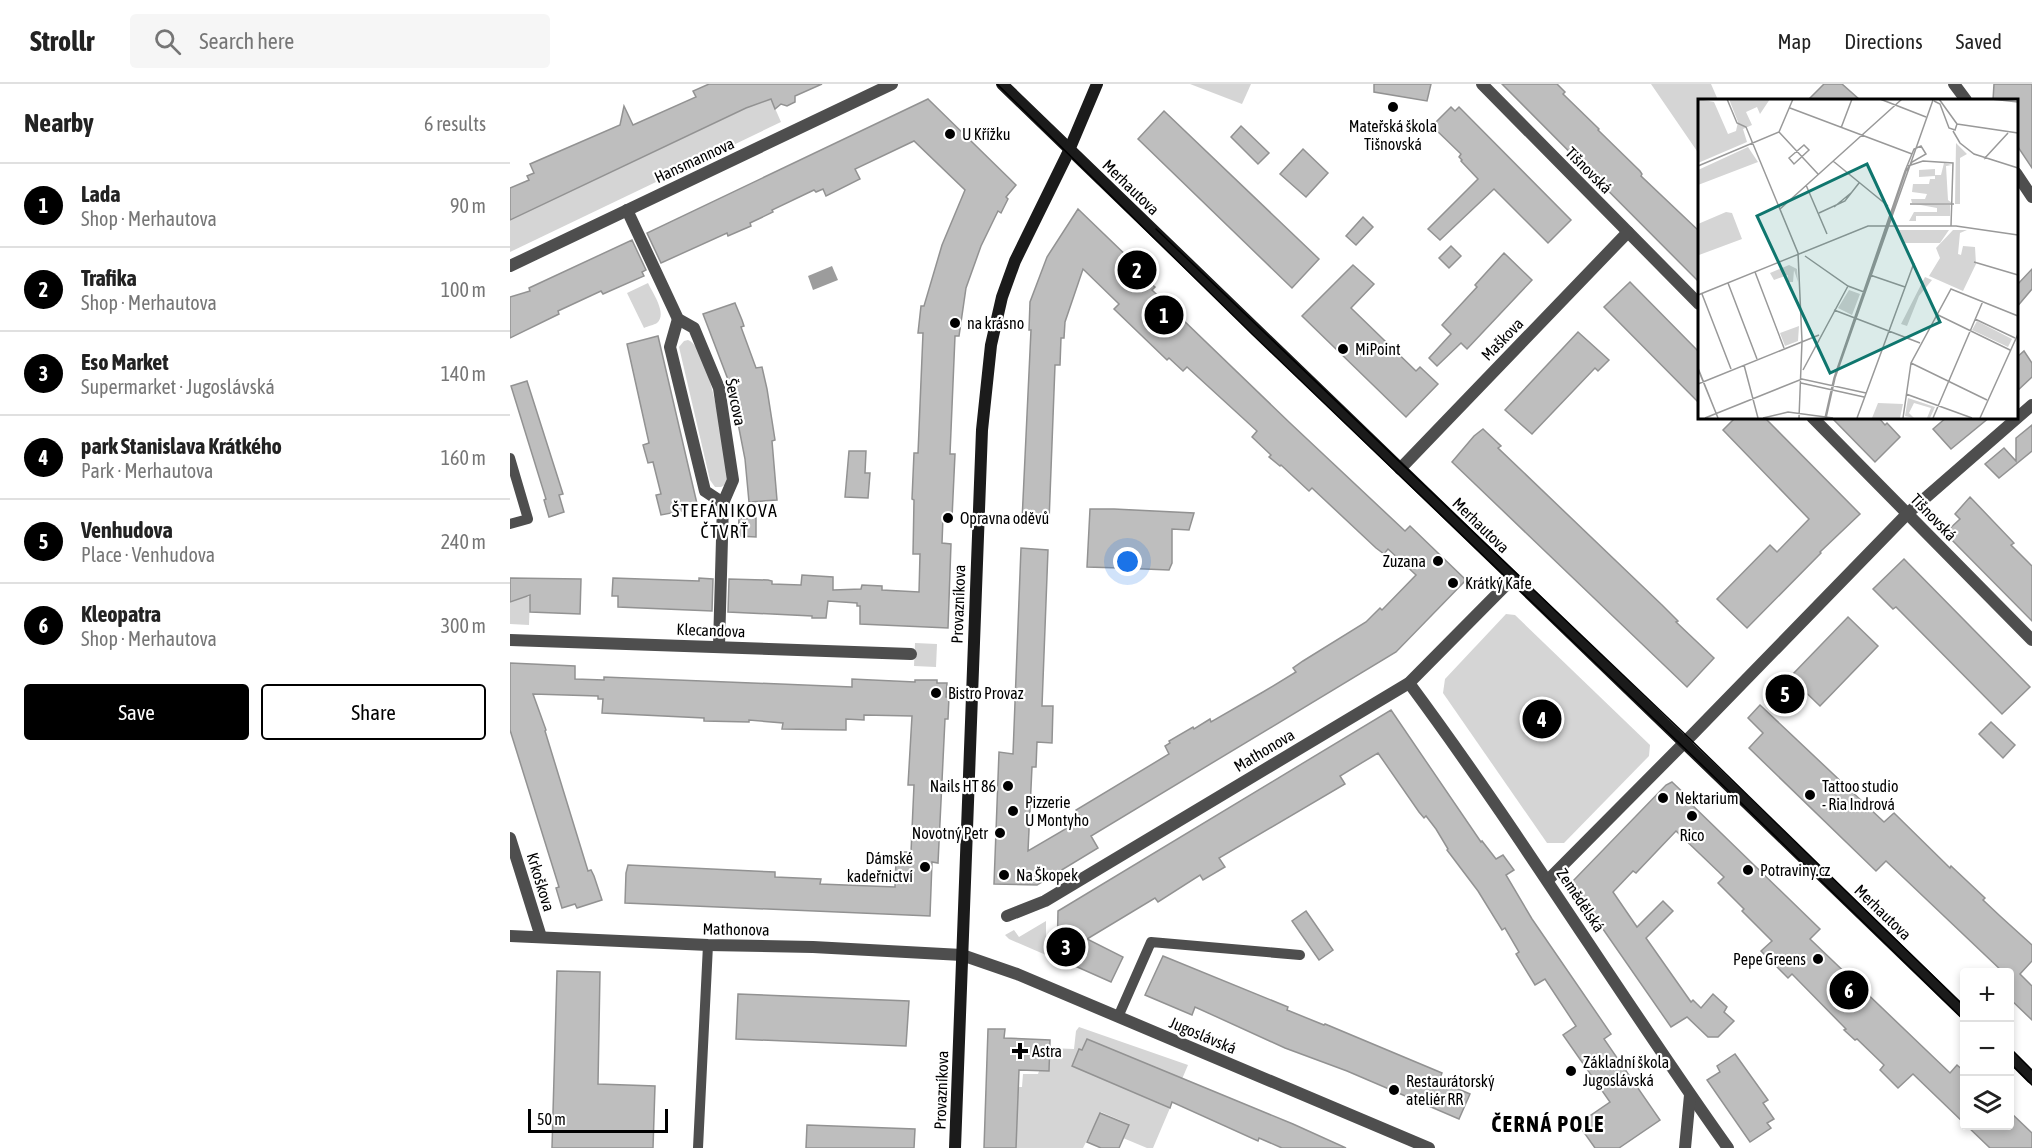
<!DOCTYPE html>
<html lang="en">
<head>
<meta charset="utf-8">
<style>
  :root { --surface:#fff; --page:#f6f6f6; --text:#222; --muted:#767676; --line:#e0e0e0; --accent:#000 }
  body { margin:0; font-family:"Asap Condensed",sans-serif; background:var(--page); color:var(--text) }
  .controls { position:absolute; right:18px; bottom:18px; display:grid; overflow:hidden; border-radius:6px; box-shadow:0 3px 9px #0003 }
  .controls button { width:54px; height:54px; display:grid; place-items:center; padding:0; border:0; border-bottom:2px solid var(--line); background:var(--surface); color:var(--text); font:30px sans-serif }
  .scale { position:absolute; left:18px; bottom:15px; width:140px; box-sizing:border-box; padding-left:6px; border:3px solid #000; border-top:0; font-size:16px; line-height:21px; white-space:nowrap; color:#000; -webkit-text-stroke:4px #fff; paint-order:stroke }
  .you { position:absolute; left:618px; top:478px; width:21px; height:21px; margin:-15px; border:4px solid #fff; border-radius:50%; background:#1a73e8; box-shadow:0 0 0 9px #1a73e833 }
  .badge { display:grid; place-items:center; width:39px; height:39px; border-radius:50%; background:var(--accent); color:#fff; font-size:20px; font-weight:700 }
  .pin { position:absolute; translate:-50% -50%; border:3px solid #fff; box-shadow:0 2px 6px #0006 }
  .list { margin:0; padding:0; list-style:none }
  h2 { display:flex; justify-content:space-between; align-items:center; height:78px; margin:0; padding:0 24px; font-size:26px }
  h2 small { font-size:20px; font-weight:400; color:var(--muted) }
  .list li { display:grid; grid-template-columns:39px 1fr auto; gap:18px; align-items:center; box-sizing:border-box; height:84px; padding:0 24px; border-top:2px solid var(--line) }
  .list b { display:block; font-size:22px; white-space:nowrap }
  .list p { margin:0; font-size:20px; white-space:nowrap; color:var(--muted) }
  .list em { font-size:20px; font-style:normal; color:var(--muted) }
  .actions { display:flex; gap:12px; padding:18px 24px }
  .actions a { flex:1; padding:14px 0; border:2px solid var(--accent); border-radius:6px; text-align:center; font-size:21px; color:var(--accent) }
  .actions .main { background:var(--accent); color:#fff }
  .icon { flex:none; width:33px; height:33px; fill:none; stroke:currentColor; stroke-width:2; stroke-linecap:round; stroke-linejoin:round }
  .map { position:relative; flex:none; width:1522px; height:1064px; overflow:hidden }
  header { display:flex; align-items:center; gap:36px; box-sizing:border-box; height:84px; padding:0 30px; background:var(--surface); border-bottom:2px solid var(--line) }
  header strong { font-size:28px }
  nav { display:flex; gap:33px; margin-inline-start:auto; font-size:21px }
  .search { width:420px; height:54px; background:var(--page); display:flex; align-items:center; gap:15px; box-sizing:border-box; padding:0 21px; border-radius:6px; color:var(--muted); font-size:22px }
  main { display:flex }
  aside { flex:1; background:var(--surface) }
  .map>svg:first-child { display:block }
  .green { fill:#d5d5d5 }
  .water { fill:#9c9c9c }
  .building { fill:#bebebe; stroke:#929292; stroke-width:1.5 }
  .lines { fill:none; stroke-linecap:round; stroke-linejoin:round }
  .lane { stroke:#4e4e4e; stroke-width:10 }
  .street { stroke:#4e4e4e; stroke-width:12 }
  .secondary { stroke:#1b1b1b; stroke-width:12 }
  .tram { stroke:#000; stroke-width:1.5 }
  .poi-dot { fill:#000; stroke:#fff; stroke-width:2 }
  .labels { text-anchor:middle; stroke-width:4.5; stroke-linejoin:round; paint-order:stroke }
  .poi-label { font-size:16px; fill:#000; stroke:#fff; text-anchor:start }
  .street-label { font-size:16px; fill:#000; stroke:#fff }
  .neighbourhood-label { font-size:18px; letter-spacing:1.5px; fill:#000; stroke:#fff }
  .district-label { font-size:22px; font-weight:bold; letter-spacing:1.5px; fill:#000; stroke:#fff }
  .inset-road { fill:none; stroke:#999; stroke-width:1.5 }
  .view { fill:#0f766e; fill-opacity:0.15; stroke:#0f766e; stroke-width:3 }
  .inset-edge { fill:none; stroke:#000; stroke-width:3 }
</style>
</head>
<body>
<header>
<strong>Strollr</strong>
<div class="search"><svg class="icon" aria-label="search" viewBox="0 0 24 24"><circle cx="10" cy="10" r="6"/><path d="M15 15l6 6"/></svg>Search here</div>
<nav><a>Map</a><a>Directions</a><a>Saved</a></nav>
</header>
<main>
<aside>
<h2>Nearby<small>6 results</small></h2>
<ul class="list">
<li><span class="badge">1</span><div><b>Lada</b><p>Shop · Merhautova</p></div><em>90 m</em></li>
<li><span class="badge">2</span><div><b>Trafika</b><p>Shop · Merhautova</p></div><em>100 m</em></li>
<li><span class="badge">3</span><div><b>Eso Market</b><p>Supermarket · Jugoslávská</p></div><em>140 m</em></li>
<li><span class="badge">4</span><div><b>park Stanislava Krátkého</b><p>Park · Merhautova</p></div><em>160 m</em></li>
<li><span class="badge">5</span><div><b>Venhudova</b><p>Place · Venhudova</p></div><em>240 m</em></li>
<li><span class="badge">6</span><div><b>Kleopatra</b><p>Shop · Merhautova</p></div><em>300 m</em></li>
</ul>
<div class="actions"><a class="main">Save</a><a>Share</a></div>
</aside>
<div class="map">
<svg width="1522" height="1064" viewBox="0 0 1522 1064">
  <rect width="100%" height="100%" fill="#fff"/>
  <g class="green">
    <path d="M680,0H741L732,20Z"/>
    <path d="M1141,0H1201L1208,16H1189V70Z"/>
    <path d="M260,13L271,38L0,168V136Z"/>
    <path d="M138,199C142,208 158,230 147,239C144,241 138,242 134,244L117,209Z"/>
    <path d="M178,256C201,265 215,371 218,396L217,400L211,403H205L200,396L169,263L174,257Z"/>
    <path d="M11,513H20L19,541L0,540V518Z"/>
    <path d="M996,530L1005,531L1140,661L1139,672L1054,759H1037L933,609L935,595Z"/>
    <path d="M405,559L427,560L426,583L404,582Z"/>
    <path d="M536,837V871L499,855L495,851L504,846L509,853Z"/>
    <path d="M569,943L678,981L672,995L569,965L565,983L660,1024L643,1064H637L613,1054L619,1040L591,1028L573,1064H506L508,1003H512L513,990H528L529,987H539L540,964L564,965L566,947Z"/>
  </g>
  <path class="water" d="M322,182L328,196L303,206L298,192Z"/>
  <g class="building">
    <path d="M199,0H312L285,12V18L277,22L271,20L265,25L261,15L236,24L0,136V104L19,96L17,92L24,89L20,80L110,41L114,22L123,41L186,13L183,7Z"/>
    <path d="M864,0H921L917,17L864,8Z"/>
    <path d="M992,0H1047L1055,8L1053,10L1089,45L1088,46L1130,87L1132,90L1131,92L1189,147V198Z"/>
    <path d="M1314,0H1332L1350,16H1298Z"/>
    <path d="M1484,0H1522V84L1506,60V16H1483Z"/>
    <path d="M418,15L506,101L496,113L498,115L491,129L488,127L471,162L456,204L449,252H445L440,370H445L442,434L433,433L432,459L441,460L438,544L350,540V522H347V519L318,517L316,534H302V532L218,528L219,495L258,496L262,497V500L291,501L292,491L323,493V506L351,505L352,501L372,502V506L409,508L410,470H403L404,416L402,415L404,369H408L413,249H408L411,222H414L432,161L455,106L404,57L345,85L350,95L316,112L313,105L306,108L304,106L262,126L263,128L240,139L241,142L234,145L218,152L217,149L151,179L137,149Z"/>
    <path d="M941,23L945,27L949,23L1061,136L1038,159L984,105L930,156L918,145L968,95L951,77L952,76L949,73L951,70L922,42Z"/>
    <path d="M654,27L809,175L782,204L628,55Z"/>
    <path d="M731,42L759,69L748,80L721,53Z"/>
    <path d="M793,65L818,89L796,113L770,90Z"/>
    <path d="M568,125L623,178L625,177L643,194L639,198L645,203L642,206L780,339L895,447L900,442L956,496L886,568L581,752L588,764L527,801L484,800L489,668L503,670L511,464L538,466L532,622H543L542,659L527,658L526,683H522L518,767L571,736L566,726L659,670L655,662L660,659L659,657L683,643L684,645L700,635L701,638L753,608L786,588L783,584L793,577L856,538L870,524L872,526L906,491L878,465L874,470L866,464L802,404L799,407L771,381L770,382L759,373L761,371L742,353L747,347L677,283L673,287L659,274L657,276L604,225L609,220L573,185L555,238L554,254H551L550,281H545L539,438L512,437L521,246H519L520,218L537,173Z"/>
    <path d="M853,133L863,143L846,161L836,152Z"/>
    <path d="M122,156L136,186L132,188L134,192L93,210L91,207L48,227L49,230L0,254V213L20,207L19,204Z"/>
    <path d="M941,162L951,172L939,184L929,174Z"/>
    <path d="M994,169L1022,196L957,265L951,259L927,282L919,274L941,250L932,241L967,203L965,201Z"/>
    <path d="M843,181L864,200L841,224L906,287L910,283L928,300L896,333L792,232Z"/>
    <path d="M1522,185V205L1506,224V202Z"/>
    <path d="M1120,198L1189,268V319L1094,223Z"/>
    <path d="M225,219L232,236L234,242L231,243L246,284L252,283L257,305L265,356L262,357L267,416L239,418L235,375L227,334L217,293L193,230Z"/>
    <path d="M1068,248L1099,276L1088,287L1085,284L1022,350L995,326Z"/>
    <path d="M148,252L188,424L171,420L172,427L151,431L146,411L151,410L143,378L138,379L133,361L139,359L117,260Z"/>
    <path d="M1514,267L1522,279V293L1506,308V274Z"/>
    <path d="M17,297L53,410L49,411L54,428L39,433L34,416L36,415L1,302Z"/>
    <path d="M1226,333H1254L1350,430L1310,468L1311,469L1237,544L1207,515L1260,461L1267,468L1299,435L1213,346Z"/>
    <path d="M1321,333H1368L1375,341L1377,339L1390,353L1365,378Z"/>
    <path d="M1437,333H1480L1441,365L1423,345Z"/>
    <path d="M1522,341V367L1489,394L1475,380L1494,364L1506,377V354Z"/>
    <path d="M973,345L991,362L988,364L1152,521L1168,537L1166,538L1204,574L1177,603L942,378L964,352Z"/>
    <path d="M339,367H356L355,389H360L358,414L335,413Z"/>
    <path d="M1460,413L1504,459L1501,461L1522,482V537L1435,449L1450,435L1445,430Z"/>
    <path d="M580,425H604L684,429L679,446L662,445V479L659,486L610,484L577,483Z"/>
    <path d="M229,434H246V453L228,452Z"/>
    <path d="M1394,475L1520,603L1492,630L1386,523L1383,525L1363,505Z"/>
    <path d="M0,494L71,495L70,530L20,528V511L0,518Z"/>
    <path d="M103,494L189,497V494L203,495L202,527L108,523V512H102Z"/>
    <path d="M1338,533L1368,562L1310,622L1283,596L1284,595L1281,592Z"/>
    <path d="M0,579L65,582V595L94,596V593L342,603V595L405,598V596H427V599H437L436,613H439L438,635H435L428,779L422,778L420,832L115,819L116,789L118,781L265,788V793L311,795L310,800L385,803L386,776H391V768H401L404,701H398L402,632L354,631V636L336,635V646L272,645L273,639L239,636V638L194,637V634L92,629L93,615H88V612L23,610L36,646L35,647L78,787L81,786L84,792L92,816L67,824L65,820L52,824L46,804L49,803L0,646Z"/>
    <path d="M1250,621L1374,738L1384,729L1440,784L1441,782L1475,814L1473,816L1490,832L1522,861V877L1510,890L1522,902V936L1500,915V888H1493L1376,777L1366,787L1239,664L1253,649L1238,634Z"/>
    <path d="M881,626L971,758L972,757L986,775L993,771L1004,786L996,791L1022,835L1101,950L1094,955L1150,1036L1109,1064H1085L1068,1040L1100,1018L1053,951L1066,942L1035,895L1025,901L1006,870L1009,868L995,844L992,846L968,807L937,766L938,765L926,745L916,732L914,734L909,728L868,669L830,692L835,700L709,774L715,783L693,796L690,791L648,818L645,814L577,855L613,873L601,898L547,874L548,827Z"/>
    <path d="M1481,638L1505,661L1493,674L1469,650Z"/>
    <path d="M1162,698L1179,714L1177,716L1310,845L1300,855L1440,989L1447,981L1455,988V1040L1403,990L1388,1004L1370,986L1374,981L1347,955L1345,956L1334,946L1336,945L1282,890L1278,894L1251,867L1262,857L1232,827L1234,825L1208,799L1214,793L1166,747L1126,789L1123,787L1103,808L1127,843L1153,817L1163,827L1136,854L1181,918L1183,916L1191,924L1203,910L1217,923L1214,928L1224,937L1208,953H1198L1177,933L1161,943L1061,799L1156,701Z"/>
    <path d="M796,827L823,866L809,876L782,837Z"/>
    <path d="M653,872L778,923L777,926L814,941L815,940L932,989L929,997L960,1010L949,1035L837,987L775,964L685,923L682,931L635,911Z"/>
    <path d="M47,887L90,888L88,1000L145,1002L143,1064H42Z"/>
    <path d="M228,910L399,917L396,962L226,955Z"/>
    <path d="M478,945H495L494,954L540,956L539,987L509,986L506,1064H474Z"/>
    <path d="M577,955L783,1040L836,1064H772L749,1054L748,1057L662,1018L660,1024L562,982L569,965L572,966Z"/>
    <path d="M1225,970L1258,1016L1253,1019L1264,1035L1257,1039L1261,1044L1240,1058L1197,996L1210,988L1207,982Z"/>
    <path d="M1500,1028L1522,1049V1064H1480L1456,1041H1500Z"/>
    <path d="M590,1029L619,1041L609,1064H591L577,1058Z"/>
    <path d="M297,1041L405,1045L404,1064H296Z"/>
  </g>
  <g class="lines">
    <g class="lane">
      <path d="M0,374L18,435L0,440"/>
      <path d="M608,933L641,858L790,871"/>
      <path d="M188,1064L198,861"/>
    </g>
    <g class="street">
      <path d="M972,0L1189,220"/>
      <path d="M1444,0L1456,16"/>
      <path d="M1506,89L1522,113"/>
      <path d="M117,126L168,235L184,244L209,304L223,396L213,419L209,562"/>
      <path d="M0,182L382,0"/>
      <path d="M168,235L160,263L195,407L213,419"/>
      <path d="M1302,333L1522,556"/>
      <path d="M890,385L1118,148"/>
      <path d="M0,556L401,570"/>
      <path d="M899,599C1011,750 1109,911 1218,1064"/>
      <path d="M0,754L31,853"/>
      <path d="M1038,796L1179,654L1398,429L1522,321"/>
      <path d="M497,832L535,817L899,599L1003,494"/>
      <path d="M0,852L198,861L303,863L452,871L507,890L919,1064"/>
      <path d="M1175,1064L1180,1011"/>
    </g>
    <g class="secondary">
      <path d="M492,0L1454,929"/>
      <path d="M1500,972L1522,994"/>
      <path d="M445,1064L472,346L481,261L492,213L505,177L557,71L587,0"/>
    </g>
    <g class="tram">
      <path d="M487,0L742,250L1192,681L1454,936"/>
      <path d="M646,145L1179,654L1454,922"/>
      <path d="M1500,964L1522,986"/>
      <path d="M1500,979L1522,1001"/>
    </g>
  </g>
  <g class="poi-dot">
    <circle cx="883" cy="23" r="6"/>
    <circle cx="440" cy="50" r="6"/>
    <circle cx="445" cy="239" r="6"/>
    <circle cx="833" cy="265" r="6"/>
    <circle cx="438" cy="434" r="6"/>
    <circle cx="928" cy="477" r="6"/>
    <circle cx="943" cy="499" r="6"/>
    <circle cx="426" cy="609" r="6"/>
    <circle cx="498" cy="702" r="6"/>
    <circle cx="1300" cy="711" r="6"/>
    <circle cx="1153" cy="714" r="6"/>
    <circle cx="503" cy="727" r="6"/>
    <circle cx="1182" cy="732" r="6"/>
    <circle cx="490" cy="749" r="6"/>
    <circle cx="415" cy="783" r="6"/>
    <circle cx="1238" cy="786" r="6"/>
    <circle cx="494" cy="791" r="6"/>
    <circle cx="1308" cy="875" r="6"/>
    <path d="M507 958h6v6h6v6h-6v6h-6v-6h-6v-6h6z"/>
    <circle cx="1061" cy="987" r="6"/>
    <circle cx="884" cy="1006" r="6"/>
  </g>
  <g class="labels">
    <g class="poi-label">
      <text x="883" y="48" text-anchor="middle">Mateřská škola<tspan x="883" dy="18">Tišnovská</tspan></text>
      <text x="452" y="56">U Křížku</text>
      <text x="457" y="245">na krásno</text>
      <text x="845" y="271">MiPoint</text>
      <text x="450" y="440">Opravna oděvů</text>
      <text x="916" y="483" text-anchor="end">Zuzana</text>
      <text x="955" y="505">Krátký Kafe</text>
      <text x="438" y="615">Bistro Provaz</text>
      <text x="486" y="708" text-anchor="end">Nails HT 86</text>
      <text x="1312" y="708">Tattoo studio<tspan x="1312" dy="18">- Ria Indrová</tspan></text>
      <text x="1165" y="720">Nektarium</text>
      <text x="515" y="724">Pizzerie<tspan x="515" dy="18">U Montyho</tspan></text>
      <text x="478" y="755" text-anchor="end">Novotný Petr</text>
      <text x="1182" y="757" text-anchor="middle">Rico</text>
      <text x="403" y="780" text-anchor="end">Dámské<tspan x="403" dy="18">kadeřnictví</tspan></text>
      <text x="1250" y="792">Potraviny.cz</text>
      <text x="506" y="797">Na Škopek</text>
      <text x="1296" y="881" text-anchor="end">Pepe Greens</text>
      <text x="522" y="973">Astra</text>
      <text x="1073" y="984">Základní škola<tspan x="1073" dy="18">Jugoslávská</tspan></text>
      <text x="896" y="1003">Restaurátorský<tspan x="896" dy="18">ateliér RR</tspan></text>
    </g>
    <g class="street-label">
      <text transform="translate(184 76) rotate(-25)" y="6">Hansmannova</text>
      <text transform="translate(1079 86) rotate(45)" y="6">Tišnovská</text>
      <text transform="translate(621 103) rotate(44)" y="6">Merhautova</text>
      <text transform="translate(992 255) rotate(-46)" y="6">Maškova</text>
      <text transform="translate(226 318) rotate(78)" y="6">Ševcova</text>
      <text transform="translate(1424 433) rotate(46)" y="6">Tišnovská</text>
      <text transform="translate(971 441) rotate(44)" y="6">Merhautova</text>
      <text transform="translate(448 520) rotate(-88)" y="6">Provazníkova</text>
      <text transform="translate(201 546) rotate(2)" y="6">Klecandova</text>
      <text transform="translate(754 666) rotate(-31)" y="6">Mathonova</text>
      <text transform="translate(31 798) rotate(73)" y="6">Krkoškova</text>
      <text transform="translate(1071 816) rotate(56)" y="6">Zemědělská</text>
      <text transform="translate(1373 828) rotate(44)" y="6">Merhautova</text>
      <text transform="translate(226 845) rotate(1)" y="6">Mathonova</text>
      <text transform="translate(693 951) rotate(23)" y="6">Jugoslávská</text>
      <text transform="translate(431 1006) rotate(-88)" y="6">Provazníkova</text>
    </g>
    <g class="neighbourhood-label">
      <text x="215" y="433">ŠTEFÁNIKOVA<tspan x="215" dy="21">ČTVRŤ</tspan></text>
    </g>
    <g class="district-label">
      <text x="1038" y="1048">ČERNÁ POLE</text>
    </g>
  </g>
  <g transform="translate(1188 15)">
    <rect width="320" height="320" fill="#fff"/>
    <path d="M0,0L16,3L30,35L38,32L40,23L31,0H72L62,15L59,8L48,13L54,26L45,30L49,43L0,64ZM258,44L269,55L262,59V105H257ZM50,48L60,63L0,86V71ZM246,64L254,66L248,67L250,101L254,104H214L213,100H227L229,95L214,93L215,85H231L232,80H237V77L221,78V71L237,70V76H243ZM217,105L252,106V117H218V122H211L216,113H239V109ZM28,113L34,114L44,140L1,156L0,125ZM201,131H251L242,144H205ZM255,131H269L262,134L260,155L263,156L265,147L277,148L278,165L265,192L231,177L242,159L238,149ZM91,166L99,170L100,183L96,171L95,183H89L90,176L76,181L72,174ZM227,178L234,181L221,197L209,227L203,225ZM151,191L162,195L154,216L140,209ZM279,222L314,240L310,248L274,231ZM101,227L100,242L87,247L82,234ZM210,299L237,308L232,319H229L233,309L216,304L211,314L216,319L207,317ZM180,304L205,305L202,319H174Z" fill="#d5d5d5"/>
    <path class="inset-road" d="M29,0L39,24L48,28L100,154L104,242L101,319M182,0L228,18M293,0L320,3M236,2L242,5L251,29L257,31L259,25L241,0M92,9L214,55M259,25L320,34M143,29L154,0M255,32L262,44L276,55L320,69M81,33L120,75M106,46L111,51L96,65L91,59ZM286,60L310,34M135,62L190,107M0,67L81,33L95,0M210,67L225,62L255,64L253,127M108,86L129,135M212,105H256M136,108L153,94M82,110L204,0M121,114L147,102L161,84M107,157L150,187L166,193M276,163L320,176M57,173L86,249M172,176L207,188M30,184L59,260M4,195L33,270M0,196L170,127H258L320,136M136,211L222,244M238,215L312,251M277,220L317,239M213,264L289,301M46,266L60,319M0,269L20,319M0,270L20,319M105,271L150,187M103,284L166,298M0,285L121,236M208,295L274,319M7,319L104,280L168,294M65,319L90,313L135,319M127,319L136,279L207,72L216,50L223,47L228,55L214,63L208,72L137,279L128,319M128,319L137,279L235,1M159,319L216,164M205,319L213,264L253,190L320,217M235,319L285,202M282,319L320,235"/>
    <path class="view" d="M169,65L242,223L132,274L59,117Z"/>
    <rect width="320" height="320" class="inset-edge"/>
  </g>
</svg>
<div class="controls">
<button>+</button>
<button>−</button>
<button><svg class="icon" aria-label="layers" viewBox="0 0 24 24"><path d="M12 4l9 5-9 5-9-5zM3 14l9 5 9-5"/></svg></button>
</div>
<div class="scale">50 m</div>
<div class="you"></div>
<div class="pin badge" style="left:654px;top:231px">1</div>
<div class="pin badge" style="left:627px;top:186px">2</div>
<div class="pin badge" style="left:556px;top:863px">3</div>
<div class="pin badge" style="left:1032px;top:635px">4</div>
<div class="pin badge" style="left:1275px;top:610px">5</div>
<div class="pin badge" style="left:1339px;top:906px">6</div>
</div>
</main>
</body>
</html>
